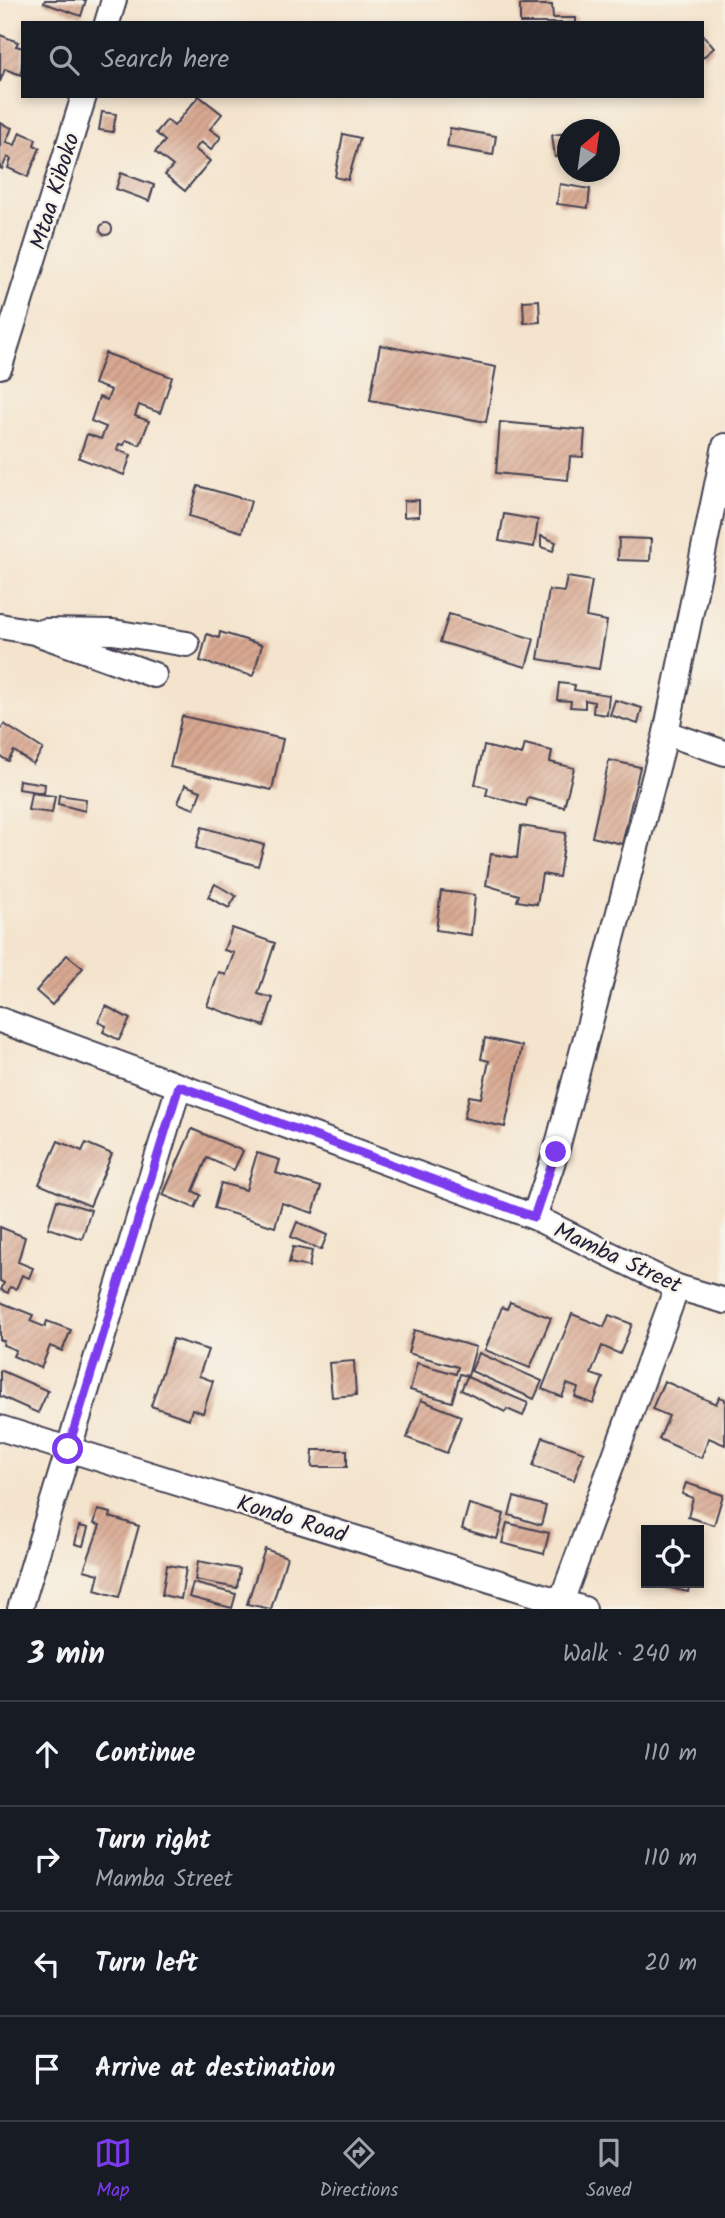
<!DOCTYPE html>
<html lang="en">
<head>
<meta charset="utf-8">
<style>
  :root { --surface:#171b24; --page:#20242c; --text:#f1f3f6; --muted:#9ea1a6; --line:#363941; --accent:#7c3aed }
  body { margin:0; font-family:Kalam,sans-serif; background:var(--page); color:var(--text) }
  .controls { position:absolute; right:21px; bottom:21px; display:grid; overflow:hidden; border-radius:0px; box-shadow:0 4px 10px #0003 }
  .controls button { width:63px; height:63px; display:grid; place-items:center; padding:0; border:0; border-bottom:2px solid var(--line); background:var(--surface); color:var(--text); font:35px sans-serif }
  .compass { position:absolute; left:557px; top:119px; width:63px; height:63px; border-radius:50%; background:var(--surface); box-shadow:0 4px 10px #0003; rotate:29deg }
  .stop { position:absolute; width:21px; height:21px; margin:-16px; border:5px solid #7c3aed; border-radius:50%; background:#fff }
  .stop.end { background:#7c3aed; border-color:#fff; box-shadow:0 2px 7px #0008 }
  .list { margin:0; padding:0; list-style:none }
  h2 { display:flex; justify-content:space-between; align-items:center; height:91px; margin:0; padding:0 28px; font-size:30px }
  h2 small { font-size:23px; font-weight:400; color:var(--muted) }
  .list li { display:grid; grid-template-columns:46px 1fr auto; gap:21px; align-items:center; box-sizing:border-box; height:105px; padding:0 28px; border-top:2px solid var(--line) }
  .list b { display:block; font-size:26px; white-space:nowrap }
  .list p { margin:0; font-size:23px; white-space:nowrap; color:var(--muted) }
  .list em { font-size:23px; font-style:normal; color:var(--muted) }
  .icon { flex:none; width:38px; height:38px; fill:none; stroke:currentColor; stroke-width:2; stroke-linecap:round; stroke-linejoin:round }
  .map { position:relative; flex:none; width:725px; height:1609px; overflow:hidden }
  .search { position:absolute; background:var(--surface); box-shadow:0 4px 10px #0003; left:21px; right:21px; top:21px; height:77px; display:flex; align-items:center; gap:18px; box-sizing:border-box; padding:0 24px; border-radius:0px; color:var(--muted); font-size:26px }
  .sheet { height:511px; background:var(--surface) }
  nav { display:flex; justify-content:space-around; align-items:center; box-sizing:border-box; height:98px; border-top:2px solid var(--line); background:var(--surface); font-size:19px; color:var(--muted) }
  nav a { display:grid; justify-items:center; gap:4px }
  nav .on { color:var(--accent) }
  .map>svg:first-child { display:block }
  .building { fill:url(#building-hatch) }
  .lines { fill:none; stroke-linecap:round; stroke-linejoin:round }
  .minor-casing { stroke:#423f51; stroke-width:28 }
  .minor { stroke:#fff; stroke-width:24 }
  .route { stroke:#7c3aed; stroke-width:9 }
  .labels { text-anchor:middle; stroke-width:5; stroke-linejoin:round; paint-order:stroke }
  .street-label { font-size:23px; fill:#22223b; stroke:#f7f3e8 }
</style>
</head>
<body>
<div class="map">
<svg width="725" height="1609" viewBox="0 0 725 1609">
  <defs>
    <pattern id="building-hatch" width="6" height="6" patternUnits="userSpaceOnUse" patternTransform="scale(1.75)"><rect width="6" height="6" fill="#d8a891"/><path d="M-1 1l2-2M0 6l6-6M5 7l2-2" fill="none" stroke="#b9907e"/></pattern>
  </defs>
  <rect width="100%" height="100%" fill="#f7f3e8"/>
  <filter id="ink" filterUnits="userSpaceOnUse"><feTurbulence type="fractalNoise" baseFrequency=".0143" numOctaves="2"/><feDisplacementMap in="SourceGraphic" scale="14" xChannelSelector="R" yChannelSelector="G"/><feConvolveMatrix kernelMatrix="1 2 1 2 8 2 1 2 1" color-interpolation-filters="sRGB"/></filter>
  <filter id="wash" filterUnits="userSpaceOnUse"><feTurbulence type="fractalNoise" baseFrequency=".00686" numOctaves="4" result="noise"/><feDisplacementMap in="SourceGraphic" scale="28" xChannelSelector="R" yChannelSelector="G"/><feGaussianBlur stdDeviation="1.57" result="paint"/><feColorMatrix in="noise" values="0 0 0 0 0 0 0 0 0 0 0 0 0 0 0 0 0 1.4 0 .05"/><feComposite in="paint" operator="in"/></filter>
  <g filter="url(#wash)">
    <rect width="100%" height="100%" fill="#f4e4cd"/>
    <g id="blocks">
      <g class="building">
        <path d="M45,0H86L81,16L44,3Z"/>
        <path d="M520,5H552L553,18H576V23H520Z"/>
        <path d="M702,34L714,48L702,58Z"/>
        <path d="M0,35L18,42L16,46L23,48L21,75L5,69L0,82Z"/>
        <path d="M199,96L222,114L210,129L221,137L211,150L201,142L195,149L210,161L185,191L165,175L173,166L155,152L165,141L156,133L167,120L174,126Z"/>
        <path d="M102,112L116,114L113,132L99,130Z"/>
        <path d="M0,123L12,128L6,142L15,145L20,132L36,139L34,145L40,148L28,177L8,168L11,159L7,157L2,169L0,168Z"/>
        <path d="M450,128L496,136L493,155L447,147Z"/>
        <path d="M568,133V155L555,157L552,135Z"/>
        <path d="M343,134L360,138L348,180L335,177Z"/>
        <path d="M121,173L154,185L149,201L116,189Z"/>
        <path d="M560,184L590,189L588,208L557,204Z"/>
        <circle cx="106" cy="229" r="6"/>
        <path d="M539,300L540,322L524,323L523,301Z"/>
        <path d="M380,345L496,367L486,422L370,400Z"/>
        <path d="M105,353L172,377L160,413L139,405L135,416L149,421L140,445L126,440L124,445L119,444L117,450L131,455L124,475L79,458L87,434L101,439L106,427L91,421L99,397L107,400L111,390L94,384Z"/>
        <path d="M500,422L585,430L583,457L570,456L568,480L496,473Z"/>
        <path d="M198,486L251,501L242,532L189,516Z"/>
        <path d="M419,500V516L404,517V501Z"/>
        <path d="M504,514L538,520L534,547L499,541Z"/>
        <path d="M541,536L556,542L553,551L541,547Z"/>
        <path d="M619,538L651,539L650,561L618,560Z"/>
        <path d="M567,577L592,581L586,617L607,621L599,669L538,659L549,590L564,592Z"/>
        <path d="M449,614L534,639L526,667L440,642Z"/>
        <path d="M220,632L262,645L253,676L200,661L207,634L219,638Z"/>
        <path d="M559,683L575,685L574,690L609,695L607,715L593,713L594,702L585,700V708L570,707L571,701L557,700Z"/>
        <path d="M615,700L642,708L638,724L610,715Z"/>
        <path d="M182,716L283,739L272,790L170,767Z"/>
        <path d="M4,724L43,749L33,764L14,751L8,761L0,756V730Z"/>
        <path d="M525,744L552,751L550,762L574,768L564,807L528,798L526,806L486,795L488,788L475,784L484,746L522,755Z"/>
        <path d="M609,760L640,767L622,844L592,837Z"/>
        <path d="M19,780L45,784L44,793L18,789Z"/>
        <path d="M185,785L201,791L194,809L178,803Z"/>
        <path d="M31,793L55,796L52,813L28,810Z"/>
        <path d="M59,795L86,799L85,811L58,804Z"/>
        <path d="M521,826L566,833L559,877L542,874L537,904L517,901L519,895L486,885L491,854L517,858Z"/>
        <path d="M202,827L264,845L258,866L196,848Z"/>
        <path d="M215,884L236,896L229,908L208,897Z"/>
        <path d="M441,891L475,895L471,935L436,930Z"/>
        <path d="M232,928L275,943L258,994L273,998L264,1026L207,1006L219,972L226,975L234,953L224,950Z"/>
        <path d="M67,955L83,968L52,1005L36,991Z"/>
        <path d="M106,1006L130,1019L119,1040L103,1032L106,1026L98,1022Z"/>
        <path d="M485,1038L522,1046L505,1127L464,1118L469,1096L481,1098L489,1061L481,1059Z"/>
        <path d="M192,1129L243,1151L234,1170L207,1158L193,1191L201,1195L195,1208L163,1195Z"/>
        <path d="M58,1141L82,1151L86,1143L112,1154L90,1206L39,1184Z"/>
        <path d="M257,1153L280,1160L276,1173L321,1187L313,1213L282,1203L275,1227L214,1208L221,1183L246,1190Z"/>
        <path d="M57,1200L91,1210L82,1239L48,1228Z"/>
        <path d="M297,1222L327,1235L321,1250L291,1237Z"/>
        <path d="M0,1227L25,1237L18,1262L33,1268L29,1278L22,1275L16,1289L10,1287L8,1293L1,1290L4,1283L0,1281Z"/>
        <path d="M293,1247L312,1251L309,1267L289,1263Z"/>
        <path d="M0,1302L33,1315L30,1321L45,1327L47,1321L71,1330L62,1351L50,1346L41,1368L13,1356L16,1350L3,1345L4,1341L0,1340Z"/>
        <path d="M510,1302L551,1318L530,1368L485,1350L502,1307L507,1309Z"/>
        <path d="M572,1314L604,1327L609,1315L632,1324L620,1354L602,1346L591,1374L603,1378L593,1404L575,1397L578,1388L567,1384L562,1397L542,1389Z"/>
        <path d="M414,1330L476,1347L468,1376L460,1374L452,1402L410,1390L417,1363L456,1374L458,1367L408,1353Z"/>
        <path d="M173,1339L208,1350L199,1376L213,1381L203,1413L192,1409L189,1419L151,1406Z"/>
        <path d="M479,1353L542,1381L534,1399L471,1371Z"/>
        <path d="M354,1361L356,1395L332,1397L329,1363Z"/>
        <path d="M0,1370L48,1391L38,1413L0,1396Z"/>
        <path d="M467,1377L528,1403L523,1416L507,1409L505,1412L461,1390Z"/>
        <path d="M664,1381L716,1404L719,1397L725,1399V1445L709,1438L701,1458L659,1439L669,1416L652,1409Z"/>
        <path d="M421,1400L461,1416L447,1453L407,1438Z"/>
        <path d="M543,1437L584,1452L574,1480L533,1466Z"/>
        <path d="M313,1450H347V1467H312Z"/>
        <path d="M686,1483L723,1495L714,1525L688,1517L693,1498L682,1494Z"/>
        <path d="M514,1497L546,1506L541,1525L509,1515Z"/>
        <path d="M469,1504L504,1514L497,1539L462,1529Z"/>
        <path d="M98,1510L111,1513L110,1517L139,1526L119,1597L95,1590L99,1574L84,1570L100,1525L94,1524Z"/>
        <path d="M507,1523L549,1533L544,1554L502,1543Z"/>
        <path d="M79,1526L88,1528L83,1546L75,1544Z"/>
        <path d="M265,1549L287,1557L271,1609L247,1604Z"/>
        <path d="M198,1561L240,1569L237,1588L195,1580Z"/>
        <path d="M167,1565L186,1568L181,1599L162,1595Z"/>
        <path d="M193,1583L236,1594L232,1608L189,1597Z"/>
        <path d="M661,1583H690L688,1592L661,1586Z"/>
      </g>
    </g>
  </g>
  <g filter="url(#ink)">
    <use href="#blocks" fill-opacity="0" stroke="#423f51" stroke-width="2"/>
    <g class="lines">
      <g class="minor-casing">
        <g id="minor">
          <path d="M107,23L114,0"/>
          <path d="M0,366L84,96"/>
          <path d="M0,626L34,632L154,675"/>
          <path d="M45,631L113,632L187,644"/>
          <path d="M666,733L725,753"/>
          <path d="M0,1020L534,1217L677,1287L725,1301"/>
          <path d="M534,1217L556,1152L666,733L725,446"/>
          <path d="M0,1428L584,1609"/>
          <path d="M561,1602L677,1287"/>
          <path d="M20,1609L179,1086"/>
        </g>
      </g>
      <use href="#minor" class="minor"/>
    </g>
  </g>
  <g class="lines" filter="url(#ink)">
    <path class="route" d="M68,1449L179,1086L534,1217L556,1152"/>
  </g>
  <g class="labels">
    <g class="street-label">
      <text transform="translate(54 191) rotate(-73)" y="8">Mtaa Kiboko</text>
      <text transform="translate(618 1257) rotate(25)" y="8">Mamba Street</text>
      <text transform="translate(292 1518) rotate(17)" y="8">Kondo Road</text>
    </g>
  </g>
</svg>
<div class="controls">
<button><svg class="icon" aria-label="locate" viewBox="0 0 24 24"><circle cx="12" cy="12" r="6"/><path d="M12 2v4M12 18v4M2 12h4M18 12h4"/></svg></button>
</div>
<svg class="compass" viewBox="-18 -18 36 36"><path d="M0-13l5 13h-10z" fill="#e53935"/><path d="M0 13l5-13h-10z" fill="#9ea1a6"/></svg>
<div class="stop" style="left:68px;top:1449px"></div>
<div class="stop end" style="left:556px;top:1152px"></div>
<div class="search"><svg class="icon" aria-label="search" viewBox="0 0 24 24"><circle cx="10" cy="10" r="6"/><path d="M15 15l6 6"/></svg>Search here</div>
</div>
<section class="sheet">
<h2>3 min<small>Walk · 240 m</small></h2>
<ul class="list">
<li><svg class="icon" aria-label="ahead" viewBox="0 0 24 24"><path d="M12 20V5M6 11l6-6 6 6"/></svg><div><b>Continue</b></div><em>110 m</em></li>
<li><svg class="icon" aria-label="right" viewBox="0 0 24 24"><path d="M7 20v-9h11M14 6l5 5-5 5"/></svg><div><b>Turn right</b><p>Mamba Street</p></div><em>110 m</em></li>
<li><svg class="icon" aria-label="left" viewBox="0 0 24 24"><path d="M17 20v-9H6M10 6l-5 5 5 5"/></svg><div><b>Turn left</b></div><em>20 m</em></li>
<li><svg class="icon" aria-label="arrive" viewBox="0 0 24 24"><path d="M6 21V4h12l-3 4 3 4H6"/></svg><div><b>Arrive at destination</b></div></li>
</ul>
</section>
<nav>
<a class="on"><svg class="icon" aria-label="map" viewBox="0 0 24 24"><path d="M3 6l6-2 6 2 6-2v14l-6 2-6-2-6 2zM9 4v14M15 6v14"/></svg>Map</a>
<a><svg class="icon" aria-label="directions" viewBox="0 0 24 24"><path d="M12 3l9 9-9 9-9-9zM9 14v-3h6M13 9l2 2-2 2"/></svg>Directions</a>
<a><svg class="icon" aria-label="saved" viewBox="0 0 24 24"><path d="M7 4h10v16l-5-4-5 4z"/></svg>Saved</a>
</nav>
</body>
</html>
